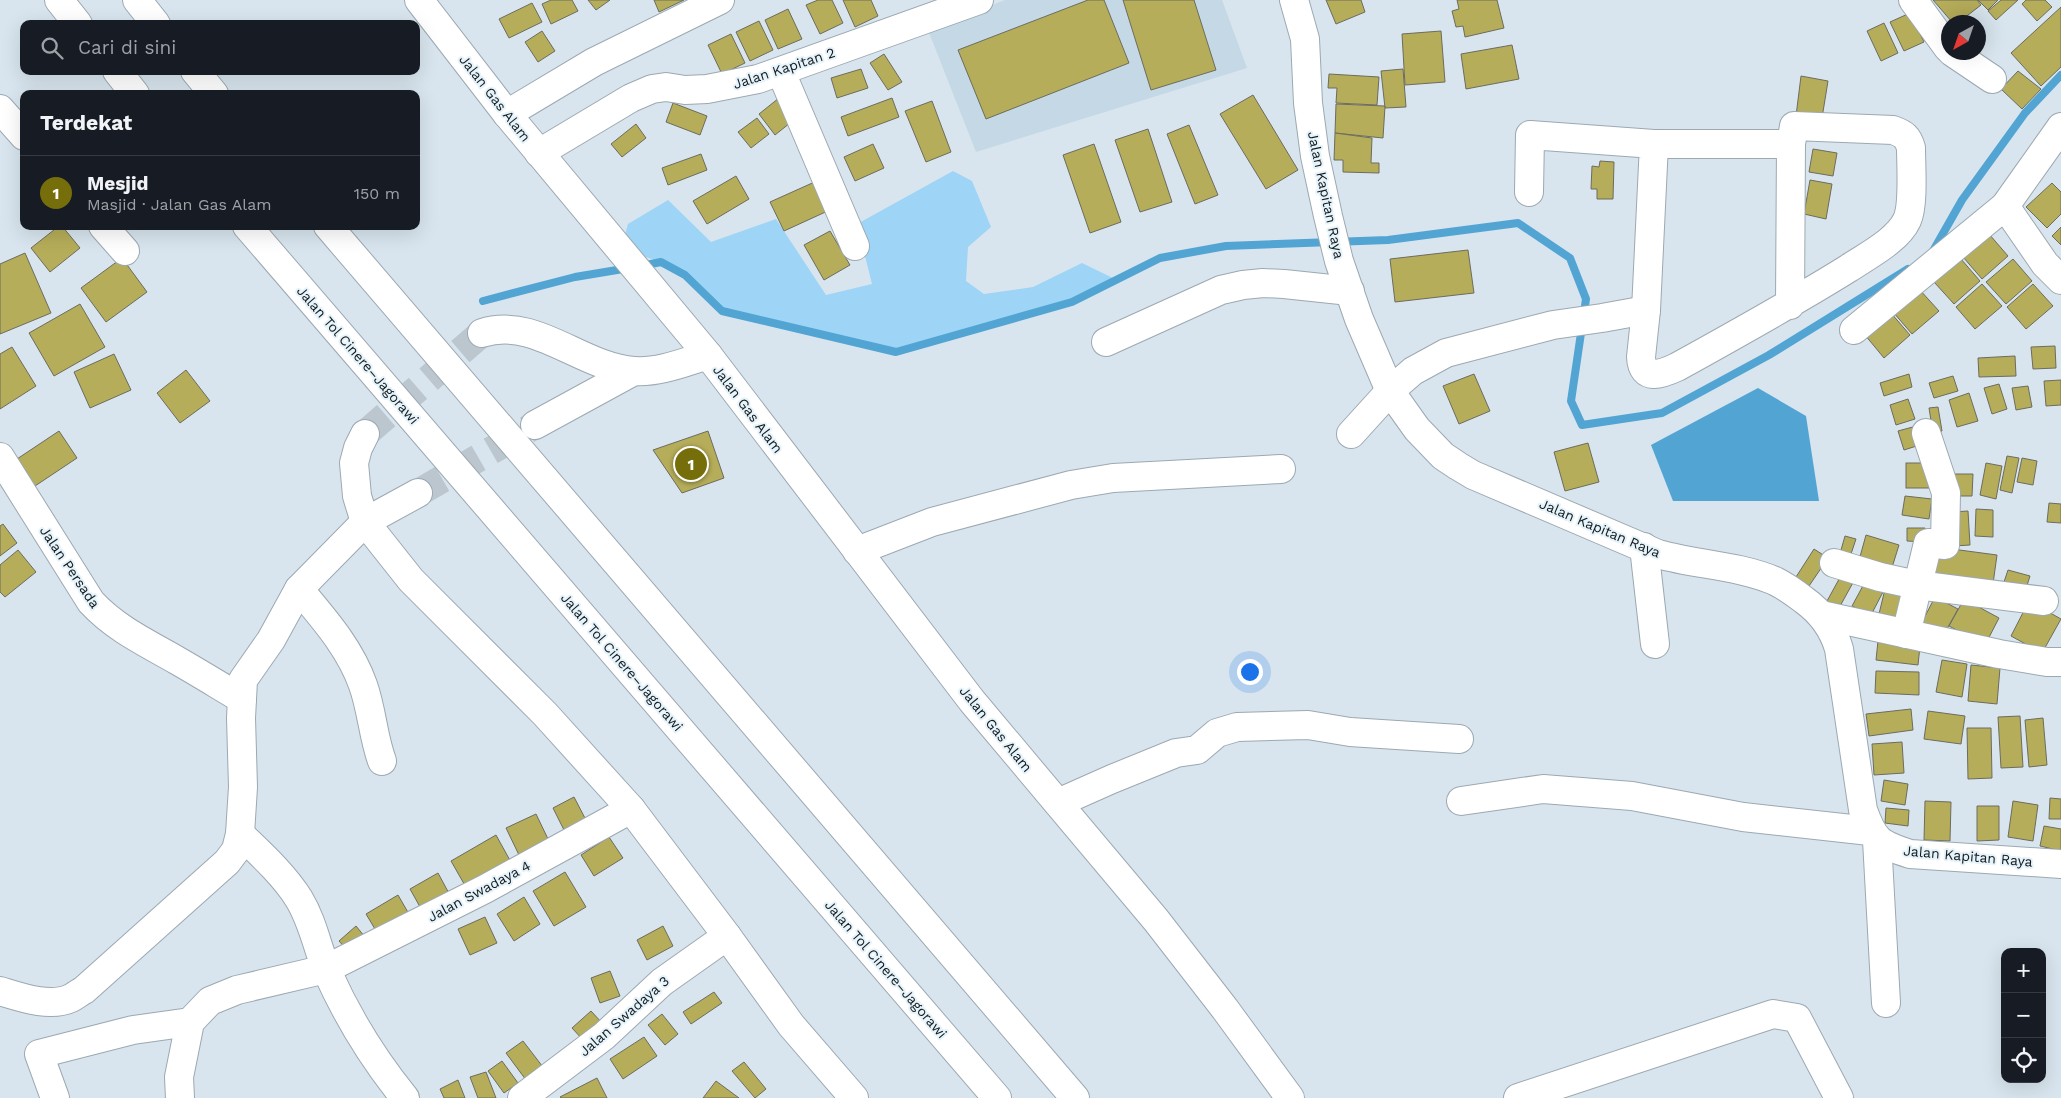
<!DOCTYPE html>
<html lang="id">
<head>
<meta charset="utf-8">
<style>
  :root { --surface:#171b24; --page:#20242c; --text:#f1f3f6; --muted:#9ea1a6; --line:#363941; --accent:#766e0b }
  body { margin:0; font-family:"Work Sans",sans-serif; background:var(--page); color:var(--text) }
  .controls { position:absolute; right:15px; bottom:15px; display:grid; overflow:hidden; border-radius:10px; box-shadow:0 5px 20px #0002 }
  .controls button { width:45px; height:45px; display:grid; place-items:center; padding:0; border:0; border-bottom:1px solid var(--line); background:var(--surface); color:var(--text); font:25px sans-serif }
  .compass { position:absolute; left:1941px; top:15px; width:45px; height:45px; border-radius:50%; background:var(--surface); box-shadow:0 5px 20px #0002; rotate:220deg }
  .you { position:absolute; left:1249px; top:671px; width:18px; height:18px; margin:-12px; border:4px solid #fff; border-radius:50%; background:#1a73e8; box-shadow:0 0 0 8px #1a73e833 }
  .badge { display:grid; place-items:center; width:32px; height:32px; border-radius:50%; background:var(--accent); color:#fff; font-size:16px; font-weight:700 }
  .pin { position:absolute; translate:-50% -50%; border:2px solid #fff; box-shadow:0 1px 5px #0006 }
  .list { margin:0; padding:0; list-style:none }
  h2 { display:flex; justify-content:space-between; align-items:center; height:65px; margin:0; padding:0 20px; font-size:21px }
  h2 small { font-size:16px; font-weight:400; color:var(--muted) }
  .list li { display:grid; grid-template-columns:32px 1fr auto; gap:15px; align-items:center; box-sizing:border-box; height:75px; padding:0 20px; border-top:1px solid var(--line) }
  .list b { display:block; font-size:19px; white-space:nowrap }
  .list p { margin:0; font-size:16px; white-space:nowrap; color:var(--muted) }
  .list em { font-size:16px; font-style:normal; color:var(--muted) }
  .icon { flex:none; width:28px; height:28px; fill:none; stroke:currentColor; stroke-width:2; stroke-linecap:round; stroke-linejoin:round }
  .map { position:relative; flex:none; width:2061px; height:1098px; overflow:hidden }
  .search { position:absolute; background:var(--surface); box-shadow:0 5px 20px #0002; left:20px; top:20px; width:400px; height:55px; display:flex; align-items:center; gap:12px; box-sizing:border-box; padding:0 18px; border-radius:10px; color:var(--muted); font-size:19px }
  .panel { position:absolute; background:var(--surface); box-shadow:0 5px 20px #0002; left:20px; top:90px; width:400px; height:140px; border-radius:10px }
  .map>svg:first-child { display:block }
  .built { fill:#c4d8e5 }
  .green { fill:#9ed4f5 }
  .water { fill:#52a4d3 }
  .lines { fill:none; stroke-linecap:round; stroke-linejoin:round }
  .stream { stroke:#52a4d3; stroke-width:8 }
  .building { fill:#b5ad59; stroke:#6c6c5f }
  .major-tunnel { stroke:#bbc6ce; stroke-width:28; stroke-dasharray:28 14; stroke-linecap:butt }
  .minor-casing { stroke:#9ca9b1; stroke-width:30 }
  .major-casing { stroke:#9ca9b1; stroke-width:30 }
  .highway-casing { stroke:#9ca9b1; stroke-width:30 }
  .minor { stroke:#fff; stroke-width:28 }
  .major { stroke:#fff; stroke-width:28 }
  .highway { stroke:#fff; stroke-width:28 }
  .labels { text-anchor:middle; stroke-width:4; stroke-linejoin:round; paint-order:stroke }
  .street-label { font-size:14px; fill:#14191c; stroke:#e5f3fb }
</style>
</head>
<body>
<div class="map">
<svg width="2061" height="1098" viewBox="0 0 2061 1098">
  <rect width="100%" height="100%" fill="#d8e5ee"/>
  <path class="built" d="M1005,0H1222L1247,68L976,152L928,30Z"/>
  <path class="green" d="M953,171L972,181L991,227L968,247L966,281L984,294L1033,287L1082,263L1117,280L1072,302L896,352L722,311L685,275L661,262L621,249L628,224L668,200L711,242L776,219L826,295L872,284L857,224Z"/>
  <path class="water" d="M1758,388L1806,416L1819,501H1673L1651,445Z"/>
  <g class="lines">
    <g class="stream">
      <path d="M1933,251L1962,200L2025,113L2061,75"/>
      <path d="M641,266L661,262L685,275L722,311L896,352L1072,302L1160,258L1226,246L1388,240L1518,223L1570,258L1586,299L1571,401L1582,425L1662,413L1769,355L1908,269"/>
      <path d="M483,301L575,277L629,268"/>
    </g>
  </g>
  <g class="building">
    <path d="M551,0H572L578,11L551,24L542,4Z"/>
    <path d="M588,0H610L596,10Z"/>
    <path d="M654,0H684L659,12Z"/>
    <path d="M818,0H832L843,23L820,34L806,5Z"/>
    <path d="M843,0H871L878,16L855,27Z"/>
    <path d="M1088,0H1104L1129,63L986,119L958,50Z"/>
    <path d="M1123,0H1194L1216,70L1151,90Z"/>
    <path d="M1326,0H1361L1365,12L1336,24Z"/>
    <path d="M1457,0H1497L1504,28L1465,37L1463,26L1456,27L1452,11L1459,9Z"/>
    <path d="M1933,0H1977L1981,5L1959,22H1952Z"/>
    <path d="M1978,0H1998L1988,10Z"/>
    <path d="M2001,0H2018L1996,20L1988,11Z"/>
    <path d="M2026,0H2045L2052,7L2037,21L2022,4Z"/>
    <path d="M532,3L542,22L509,38L499,19Z"/>
    <path d="M2061,7V67L2041,86L2011,53Z"/>
    <path d="M788,9L802,39L778,49L765,20Z"/>
    <path d="M1910,13L1924,42L1904,51L1890,22Z"/>
    <path d="M759,21L773,50L750,61L736,32Z"/>
    <path d="M1884,23L1898,53L1881,61L1867,31Z"/>
    <path d="M542,31L555,51L538,62L525,42Z"/>
    <path d="M1441,31L1445,82L1405,85L1402,34Z"/>
    <path d="M731,34L745,63L722,74L708,45Z"/>
    <path d="M1512,45L1519,79L1466,89L1461,54Z"/>
    <path d="M884,54L902,82L888,90L870,63Z"/>
    <path d="M861,69L868,88L837,98L831,78Z"/>
    <path d="M1403,69L1406,107L1385,108L1381,71Z"/>
    <path d="M2018,71L2041,89L2022,109L2001,89Z"/>
    <path d="M1329,74L1379,77L1377,105L1336,103L1337,88H1328Z"/>
    <path d="M1801,76L1828,81L1822,118L1796,116Z"/>
    <path d="M1253,95L1298,170L1266,189L1220,114Z"/>
    <path d="M779,98L795,119L775,135L759,114Z"/>
    <path d="M892,98L899,117L848,136L841,117Z"/>
    <path d="M932,101L951,152L926,162L905,111Z"/>
    <path d="M673,103L707,116L700,135L666,122Z"/>
    <path d="M1336,104L1385,106L1383,138L1335,133Z"/>
    <path d="M757,118L769,134L751,148L738,132Z"/>
    <path d="M636,124L646,138L622,157L611,144Z"/>
    <path d="M1189,125L1218,195L1195,204L1167,134Z"/>
    <path d="M1148,129L1172,202L1140,212L1115,140Z"/>
    <path d="M1335,133L1372,138L1371,163H1379V173L1343,172V160H1334Z"/>
    <path d="M873,144L884,168L855,181L844,157Z"/>
    <path d="M1094,144L1121,222L1090,233L1063,155Z"/>
    <path d="M1813,149L1837,153L1833,176L1809,172Z"/>
    <path d="M701,154L707,170L668,185L662,168Z"/>
    <path d="M1600,161L1614,162L1613,199H1597V189H1591L1592,166L1599,167Z"/>
    <path d="M736,176L749,199L707,224L693,201Z"/>
    <path d="M819,180L832,209L784,231L770,202Z"/>
    <path d="M1810,180L1832,184L1826,219L1804,214Z"/>
    <path d="M2052,183L2061,192V214L2047,228L2026,207Z"/>
    <path d="M59,226H62L80,248L50,272L31,248Z"/>
    <path d="M2061,227V245L2052,236Z"/>
    <path d="M830,231L850,265L824,280L804,245Z"/>
    <path d="M1989,234L2008,256L1982,279L1963,257Z"/>
    <path d="M1468,250L1474,293L1395,302L1390,259Z"/>
    <path d="M25,253L51,313L0,334V264Z"/>
    <path d="M122,258L147,292L106,322L81,288Z"/>
    <path d="M1961,259L1980,281L1954,304L1934,282Z"/>
    <path d="M2013,259L2032,281L2006,304L1986,282Z"/>
    <path d="M1982,284L2002,306L1975,329L1956,307Z"/>
    <path d="M2033,284L2053,306L2026,329L2007,307Z"/>
    <path d="M1919,289L1939,311L1912,334L1893,312Z"/>
    <path d="M80,304L105,347L54,376L29,333Z"/>
    <path d="M1891,313L1910,335L1884,358L1865,335Z"/>
    <path d="M2055,346L2056,368L2033,369L2031,347Z"/>
    <path d="M12,347L36,386L0,409V354Z"/>
    <path d="M114,354L131,390L90,408L74,372Z"/>
    <path d="M2015,356L2016,376L1979,377L1978,358Z"/>
    <path d="M186,370L210,401L180,423L157,393Z"/>
    <path d="M1474,374L1490,411L1459,424L1443,386Z"/>
    <path d="M1909,374L1912,387L1884,396L1880,383Z"/>
    <path d="M1953,376L1958,391L1934,398L1929,383Z"/>
    <path d="M2061,380V405L2046,406L2044,381Z"/>
    <path d="M1999,384L2007,409L1992,414L1984,388Z"/>
    <path d="M2028,386L2032,407L2016,410L2012,388Z"/>
    <path d="M1969,393L1978,421L1957,427L1949,400Z"/>
    <path d="M1908,399L1915,419L1896,425L1890,405Z"/>
    <path d="M1938,407L1942,431L1933,433L1929,408Z"/>
    <path d="M1920,425L1926,443L1904,450L1898,431Z"/>
    <path d="M59,431L77,458L32,488L14,461Z"/>
    <path d="M708,431L724,478L682,493L653,450Z"/>
    <path d="M1588,443L1599,482L1565,491L1554,452Z"/>
    <path d="M2007,456L2019,458L2012,493L2000,490Z"/>
    <path d="M2022,458L2037,461L2033,485L2017,482Z"/>
    <rect x="1906" y="463" width="25" height="25"/>
    <path d="M1986,463L2002,466L1996,499L1980,495Z"/>
    <path d="M1951,474H1973L1972,496H1950Z"/>
    <path d="M1905,496L1932,499L1929,519L1902,515Z"/>
    <path d="M2049,503L2061,504V523L2047,522Z"/>
    <path d="M1976,509L1993,510V537L1975,536Z"/>
    <path d="M1968,511L1970,545L1954,546L1952,512Z"/>
    <path d="M3,524L17,543L0,556V526Z"/>
    <path d="M1907,528H1925V542L1907,541Z"/>
    <path d="M1866,535L1899,545L1890,574L1858,564Z"/>
    <path d="M1845,536L1856,539L1849,560L1839,557Z"/>
    <path d="M1937,547L1997,555L1992,591L1933,583Z"/>
    <path d="M1814,549L1828,558L1809,586L1796,577Z"/>
    <path d="M18,550L36,572L5,597L0,592V565Z"/>
    <path d="M2008,570L2030,576L2024,595L2002,588Z"/>
    <path d="M1843,572L1855,579L1839,608L1827,601Z"/>
    <path d="M1865,582L1883,592L1871,615L1852,606Z"/>
    <path d="M1886,585L1913,592L1905,625L1878,618Z"/>
    <path d="M1935,597L1958,609L1942,638L1920,626Z"/>
    <path d="M1964,599L1999,618L1985,645L1949,626Z"/>
    <path d="M2029,601L2061,619L2042,653L2011,636Z"/>
    <path d="M1878,641L1920,646L1918,665L1876,660Z"/>
    <path d="M1942,660L1967,664L1962,697L1936,692Z"/>
    <path d="M1971,665L2000,668L1997,704L1968,701Z"/>
    <path d="M1876,671L1919,672V695L1875,693Z"/>
    <path d="M1911,709L1913,730L1869,736L1866,714Z"/>
    <path d="M1928,711L1965,716L1961,744L1924,739Z"/>
    <path d="M2020,716L2023,767L2001,768L1998,717Z"/>
    <path d="M2043,718L2047,765L2029,767L2025,720Z"/>
    <path d="M1967,728H1991L1992,778L1968,779Z"/>
    <path d="M1902,742L1904,773L1874,775L1872,744Z"/>
    <path d="M1884,780L1908,784L1905,805L1881,801Z"/>
    <path d="M574,797L587,822L565,832L553,808Z"/>
    <path d="M2050,798L2061,799V819H2049Z"/>
    <path d="M1925,801L1951,802L1950,841L1924,840Z"/>
    <path d="M2013,801L2038,805L2033,841L2008,837Z"/>
    <path d="M1977,806H1999V840L1977,841Z"/>
    <path d="M1886,808L1909,810L1908,826L1885,823Z"/>
    <path d="M536,814L549,841L519,855L506,828Z"/>
    <path d="M2044,826L2061,829V851L2040,846Z"/>
    <path d="M496,835L512,864L467,889L451,861Z"/>
    <path d="M609,837L623,858L594,876L581,855Z"/>
    <path d="M565,872L586,907L554,926L533,891Z"/>
    <path d="M438,873L452,899L424,914L410,889Z"/>
    <path d="M398,895L413,921L381,939L366,914Z"/>
    <path d="M524,897L540,924L514,941L497,914Z"/>
    <path d="M485,917L497,943L470,955L458,929Z"/>
    <path d="M356,926L365,937L349,952L339,941Z"/>
    <path d="M663,926L673,946L647,960L637,940Z"/>
    <path d="M610,971L620,996L600,1003L591,978Z"/>
    <path d="M714,992L722,1003L691,1024L683,1012Z"/>
    <path d="M591,1011L603,1024L584,1041L572,1028Z"/>
    <path d="M662,1014L678,1034L665,1045L648,1025Z"/>
    <path d="M644,1037L657,1056L623,1079L610,1059Z"/>
    <path d="M523,1041L546,1071L529,1084L506,1053Z"/>
    <path d="M502,1061L518,1083L504,1093L488,1071Z"/>
    <path d="M744,1062L766,1089L755,1098L732,1071Z"/>
    <path d="M486,1072L496,1098H478L470,1077Z"/>
    <path d="M597,1078L607,1098H561L560,1097Z"/>
    <path d="M458,1080L465,1098H444L440,1089Z"/>
    <path d="M716,1081L739,1098H703Z"/>
  </g>
  <g class="lines">
    <g class="major-tunnel">
      <path d="M365,434L482,333"/>
      <path d="M418,493L532,427"/>
    </g>
    <g class="minor-casing">
      <g id="minor">
        <path d="M419,0L507,114L708,355"/>
        <path d="M1294,0L1305,39L1308,103L1315,156L1328,216L1339,261L1359,319L1390,391L1417,429L1443,456L1458,466L1473,475L1658,554C1697,565 1737,565 1775,581C1785,586 1795,593 1804,600C1822,613 1833,628 1839,649L1863,810C1874,841 1879,844 1910,854L2061,864"/>
        <path d="M1913,0L1948,48"/>
        <path d="M1952,52L1992,79"/>
        <path d="M781,72L855,246"/>
        <path d="M0,109L24,136"/>
        <path d="M507,114L594,62L720,0"/>
        <path d="M1654,144H1791"/>
        <path d="M539,153L631,98L652,89L666,87L685,90L707,89L758,79L979,0"/>
        <path d="M1529,192L1530,135L1654,144L1646,310L1641,357C1642,382 1662,374 1677,367C1735,335 1793,303 1849,268C1867,256 1898,240 1907,220C1914,205 1911,166 1911,148C1908,137 1904,134 1893,130L1794,126L1791,144L1790,305"/>
        <path d="M2005,206L2061,127"/>
        <path d="M103,226L125,251"/>
        <path d="M1854,330L2005,206L2045,264L2061,280"/>
        <path d="M1106,342L1221,290L1243,285L1263,283L1284,284L1350,291"/>
        <path d="M1351,434L1390,391L1413,371L1446,353L1553,325L1602,318L1646,310"/>
        <path d="M0,457L91,602C116,629 147,643 178,661C199,673 220,686 242,699"/>
        <path d="M1644,547L1655,644"/>
        <path d="M857,551L932,522L1071,485L1113,478L1281,469"/>
        <path d="M1834,563L1880,577L1917,585L2044,601"/>
        <path d="M299,589C324,619 350,648 363,685C372,710 373,737 382,761"/>
        <path d="M1821,615L1999,654L2047,662H2061"/>
        <path d="M1906,634L1928,543L1945,545L1946,493L1926,433"/>
        <path d="M1461,801L1543,789L1632,796L1743,817L1870,831"/>
        <path d="M1058,803L1112,779L1176,753L1197,750L1217,733L1237,727L1308,725L1350,732L1459,739"/>
        <path d="M240,834C261,854 284,875 299,899C313,922 317,947 327,971C347,1016 374,1060 405,1098"/>
        <path d="M1877,840L1886,1003"/>
        <path d="M0,991C20,997 50,1008 71,998C75,996 80,992 84,990L227,862L236,850L240,834L243,787L241,718L243,680L271,640L299,589L365,522"/>
        <path d="M55,1098L39,1054L133,1030L190,1022"/>
        <path d="M180,1098L179,1077L190,1022L210,1001L237,990L326,969L485,889L631,809"/>
        <path d="M522,1098L604,1036L662,982L727,936"/>
        <path d="M1518,1098L1773,1014L1797,1018L1839,1098"/>
      </g>
    </g>
    <g class="major-casing">
      <g id="major">
        <path d="M482,333C536,316 580,367 634,371C658,373 685,362 708,355L972,701L1156,920L1225,1009L1290,1098"/>
        <path d="M535,425L634,371"/>
        <path d="M365,434L358,448L354,463L357,496L365,522L411,580L545,714L631,809L727,936L791,1025L854,1098"/>
        <path d="M365,522L418,493"/>
      </g>
    </g>
    <g class="highway-casing">
      <g id="highway">
        <path d="M59,0L78,24"/>
        <path d="M137,0L156,24"/>
        <path d="M117,71L135,94"/>
        <path d="M195,71L214,94"/>
        <path d="M247,226L997,1098"/>
        <path d="M328,226L1075,1098"/>
      </g>
    </g>
    <use href="#minor" class="minor"/>
    <use href="#major" class="major"/>
    <use href="#highway" class="highway"/>
  </g>
  <g class="labels">
    <g class="street-label">
      <text transform="translate(784 68) rotate(-18)" y="5">Jalan Kapitan 2</text>
      <text transform="translate(495 98) rotate(52)" y="5">Jalan Gas Alam</text>
      <text transform="translate(1326 195) rotate(78)" y="5">Jalan Kapitan Raya</text>
      <text transform="translate(358 355) rotate(49)" y="5">Jalan Tol Cinere–Jagorawi</text>
      <text transform="translate(748 409) rotate(53)" y="5">Jalan Gas Alam</text>
      <text transform="translate(1600 528) rotate(23)" y="5">Jalan Kapitan Raya</text>
      <text transform="translate(70 567) rotate(56)" y="5">Jalan Persada</text>
      <text transform="translate(622 662) rotate(49)" y="5">Jalan Tol Cinere–Jagorawi</text>
      <text transform="translate(996 729) rotate(51)" y="5">Jalan Gas Alam</text>
      <text transform="translate(1968 856) rotate(5)" y="5">Jalan Kapitan Raya</text>
      <text transform="translate(479 891) rotate(-28)" y="5">Jalan Swadaya 4</text>
      <text transform="translate(886 969) rotate(49)" y="5">Jalan Tol Cinere–Jagorawi</text>
      <text transform="translate(624 1016) rotate(-41)" y="5">Jalan Swadaya 3</text>
    </g>
  </g>
</svg>
<div class="controls">
<button>+</button>
<button>−</button>
<button><svg class="icon" aria-label="locate" viewBox="0 0 24 24"><circle cx="12" cy="12" r="6"/><path d="M12 2v4M12 18v4M2 12h4M18 12h4"/></svg></button>
</div>
<svg class="compass" viewBox="-18 -18 36 36"><path d="M0-13l5 13h-10z" fill="#e53935"/><path d="M0 13l5-13h-10z" fill="#9ea1a6"/></svg>
<div class="you"></div>
<div class="pin badge" style="left:691px;top:464px">1</div>
<div class="search"><svg class="icon" aria-label="search" viewBox="0 0 24 24"><circle cx="10" cy="10" r="6"/><path d="M15 15l6 6"/></svg>Cari di sini</div>
<section class="panel">
<h2>Terdekat<small></small></h2>
<ul class="list">
<li><span class="badge">1</span><div><b>Mesjid</b><p>Masjid · Jalan Gas Alam</p></div><em>150 m</em></li>
</ul>
</section>
</div>
</body>
</html>
